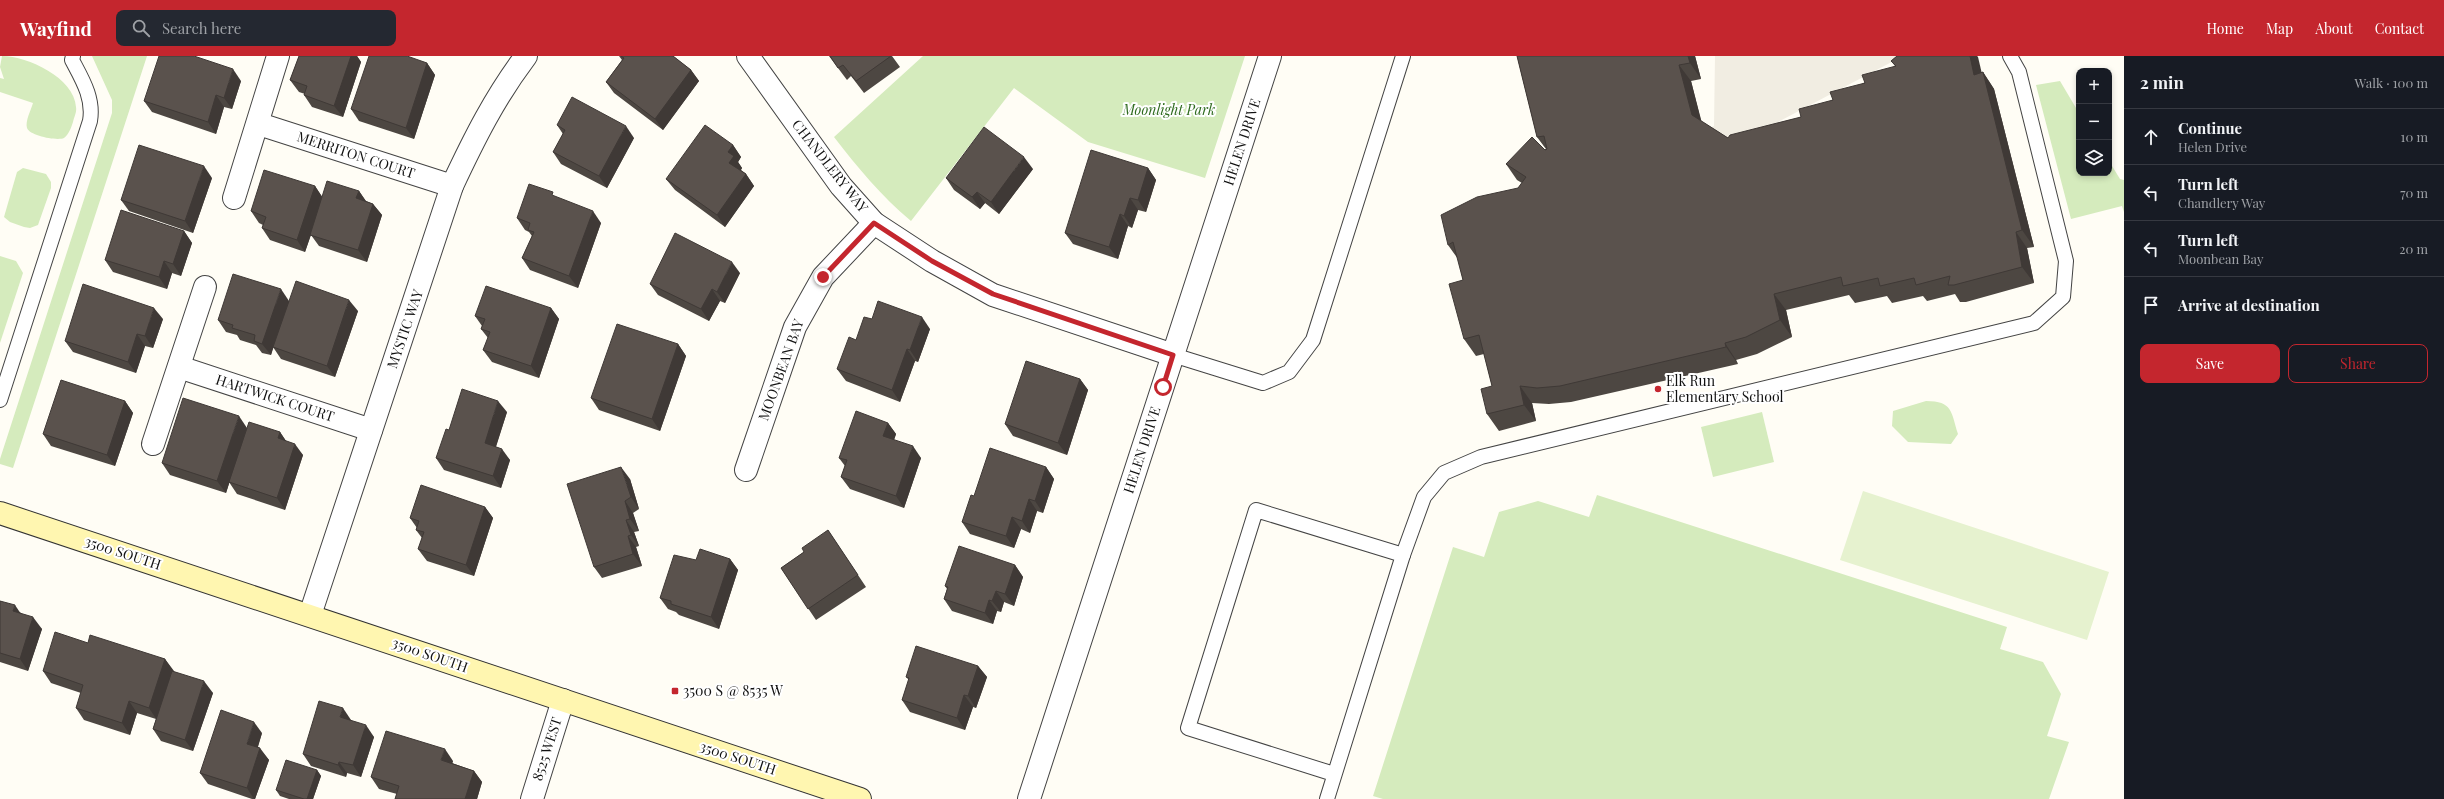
<!DOCTYPE html>
<html lang="en">
<head>
<meta charset="utf-8">
<style>
  :root { --surface:#171b24; --page:#242831; --text:#f1f3f6; --muted:#9ea1a6; --line:#363941; --accent:#c4262e }
  body { margin:0; font-family:"Playfair Display",serif; background:var(--page); color:var(--text) }
  .controls { position:absolute; right:12px; top:12px; display:grid; overflow:hidden; border-radius:8px; box-shadow:0 2px 6px #0003 }
  .controls button { width:36px; height:36px; display:grid; place-items:center; padding:0; border:0; border-bottom:1px solid var(--line); background:var(--surface); color:var(--text); font:20px sans-serif }
  .stop { position:absolute; width:12px; height:12px; margin:-9px; border:3px solid #c4262e; border-radius:50%; background:#fff }
  .stop.end { background:#c4262e; border-color:#fff; box-shadow:0 1px 4px #0008 }
  .list { margin:0; padding:0; list-style:none }
  h2 { display:flex; justify-content:space-between; align-items:center; height:52px; margin:0; padding:0 16px; font-size:17px }
  h2 small { font-size:13px; font-weight:400; color:var(--muted) }
  .list li { display:grid; grid-template-columns:26px 1fr auto; gap:12px; align-items:center; box-sizing:border-box; height:56px; padding:0 16px; border-top:1px solid var(--line) }
  .list b { display:block; font-size:15px; white-space:nowrap }
  .list p { margin:0; font-size:13px; white-space:nowrap; color:var(--muted) }
  .list em { font-size:13px; font-style:normal; color:var(--muted) }
  .actions { display:flex; gap:8px; padding:12px 16px }
  .actions a { flex:1; padding:9px 0; border:1px solid var(--accent); border-radius:8px; text-align:center; font-size:14px; color:var(--accent) }
  .actions .main { background:var(--accent); color:#fff }
  .icon { flex:none; width:22px; height:22px; fill:none; stroke:currentColor; stroke-width:2; stroke-linecap:round; stroke-linejoin:round }
  .map { position:relative; flex:none; width:2124px; height:743px; overflow:hidden }
  header { display:flex; align-items:center; gap:24px; box-sizing:border-box; height:56px; padding:0 20px; background:var(--accent); color:#fff }
  header strong { font-size:19px }
  nav { display:flex; gap:22px; margin-inline-start:auto; font-size:14px }
  .search { width:280px; height:36px; background:var(--page); display:flex; align-items:center; gap:10px; box-sizing:border-box; padding:0 14px; border-radius:8px; color:var(--muted); font-size:15px }
  main { display:flex }
  aside { flex:1; background:var(--surface) }
  .map>svg:first-child { display:block }
  .green { fill:#d5ebbd }
  .pitch { fill:#e6f2cf }
  .plaza { fill:#f1ede2 }
  .lines { fill:none; stroke-linecap:round; stroke-linejoin:round }
  .lane-casing { stroke:#444; stroke-width:16 }
  .street-casing { stroke:#444; stroke-width:24 }
  .secondary-casing { stroke:#333; stroke-width:24 }
  .lane { stroke:#fff; stroke-width:14 }
  .street { stroke:#fff; stroke-width:22 }
  .secondary { stroke:#fff6b0; stroke-width:22 }
  .wall { fill:#4d4742 }
  .shaded-wall { fill:#3f3936 }
  .building { fill:#5a524d; stroke:#3f3936 }
  .route { stroke:#c4262e; stroke-width:5 }
  .poi-dot { fill:#c4262e; stroke:#fff; stroke-width:1.5 }
  .labels { text-anchor:middle; stroke-width:4; stroke-linejoin:round; paint-order:stroke }
  .park-label { font-size:14px; font-style:italic; fill:#2f6b1f; stroke:#fff }
  .street-label { font-size:14px; fill:#111; stroke:#fff }
  .poi-label { font-size:14px; fill:#111; stroke:#fff; text-anchor:start }
</style>
</head>
<body>
<header>
<strong>Wayfind</strong>
<div class="search"><svg class="icon" aria-label="search" viewBox="0 0 24 24"><circle cx="10" cy="10" r="6"/><path d="M15 15l6 6"/></svg>Search here</div>
<nav><a>Home</a><a>Map</a><a>About</a><a>Contact</a></nav>
</header>
<main>
<div class="map">
<svg width="2124" height="743" viewBox="0 0 2124 743">
  <rect width="100%" height="100%" fill="#fffdf5"/>
  <g class="green">
    <path d="M2,0C28,0 74,22 76,51C77,56 74,61 73,66C71,72 69,78 64,82C57,85 30,80 27,72C25,65 31,54 33,47L0,36V22L4,23L0,11Z"/>
    <path d="M92,0H147L13,412L0,408V403L112,57V44Z"/>
    <path d="M923,0H1245L1205,122L1088,86L1014,32L911,165C881,140 858,112 834,81Z"/>
    <path d="M2060,25L2079,57V117H2109V105L2120,123L2124,124V156L2122,150L2071,163L2036,29Z"/>
    <path d="M23,112L46,118L51,126V132L38,169L30,172L24,171L10,166L4,161L17,116Z"/>
    <path d="M0,200L16,205L23,217L0,287Z"/>
    <path d="M1926,345C1953,345 1951,356 1958,378L1951,388L1908,386L1892,370L1893,355Z"/>
    <path d="M1762,356L1774,406L1713,421L1701,371Z"/>
    <path d="M1597,439L2007,571L2000,593L2043,606L2061,638L2047,680L2069,686L2049,743H1383L1373,740L1453,491L1484,501L1499,456L1538,445L1589,461Z"/>
  </g>
  <path class="pitch" d="M1863,435L2109,516L2087,584L1840,504Z"/>
  <path class="plaza" d="M1715,0H1903L1742,85L1741,96L1704,75L1714,70Z"/>
  <g class="lines">
    <g class="lane-casing">
      <g id="lane">
        <path d="M1173,299L1263,327L1289,316L1313,284L1403,0"/>
        <path d="M0,344L90,65C94,42 82,23 72,4L73,0"/>
        <path d="M1403,499L1424,441L1444,417L1481,401L2034,267L2063,241L2066,205L2019,16L2010,0"/>
        <path d="M1327,743L1403,499L1256,454L1188,672L1334,718"/>
      </g>
    </g>
    <g class="street-casing">
      <g id="street">
        <path d="M748,0L841,130L874,167L932,205L993,239L1173,299"/>
        <path d="M259,68L452,130"/>
        <path d="M234,142L278,0"/>
        <path d="M179,311L371,374"/>
        <path d="M153,388L205,231"/>
        <path d="M746,414L795,271L823,221L874,167"/>
        <path d="M310,559L452,130C474,83 495,41 526,0"/>
        <path d="M532,743L563,644"/>
        <path d="M1029,743L1270,0"/>
      </g>
    </g>
    <g class="secondary-casing">
      <path id="secondary" d="M0,457L860,743"/>
    </g>
    <use href="#lane" class="lane"/>
    <use href="#street" class="street"/>
    <use href="#secondary" class="secondary"/>
  </g>
  <g class="wall">
    <path d="M299,0H357L361,6L343,61L312,51L304,39L305,38L299,36L290,24Z"/>
    <path d="M619,0H673L691,14L699,25L663,74L614,37L606,26L622,4Z"/>
    <path d="M829,0H892L900,11L864,37L851,20L847,24Z"/>
    <path d="M1517,0H1695L1701,23L1691,25L1701,65L1728,82L1801,61L1895,10L1891,5L1897,0H1977L1981,17L1983,16L1994,33L2034,191L2027,192L2034,227L1966,246H1960L1955,238L1927,245L1923,240L1892,247L1887,240L1855,247L1849,239L1786,254L1792,281L1757,298L1736,304L1738,308L1571,346L1549,348L1532,347L1536,365L1499,375L1487,358L1492,330L1484,298L1476,300L1464,283L1463,224L1458,203L1448,189L1518,132L1522,127L1517,124L1506,108L1546,93L1537,81Z"/>
    <path d="M427,7L435,19L414,83L359,65L351,53Z"/>
    <path d="M241,25L232,53L224,51L216,78L152,56L144,45Z"/>
    <path d="M557,69L634,82L607,132L561,108L553,96L563,78Z"/>
    <path d="M733,89L741,101L738,106L742,112L741,114L746,118L754,130L725,171L675,134L666,123Z"/>
    <path d="M1148,112L1156,124L1146,156L1138,154L1132,172L1128,170L1118,203L1073,188L1065,177Z"/>
    <path d="M1033,113L999,158L985,147L980,153L954,134L946,122Z"/>
    <path d="M212,122L193,177L129,155L121,144Z"/>
    <path d="M315,130L322,141L359,135L366,145L373,148L382,159L367,206L319,190L311,179L305,196L270,184L262,172L263,169L259,167L251,155Z"/>
    <path d="M556,141L601,167L578,232L530,214L522,202L532,180L529,176L525,174L517,162Z"/>
    <path d="M184,175L192,187L181,220L172,217L167,233L113,216L105,204Z"/>
    <path d="M740,217L725,247L720,245L709,265L658,239L650,228Z"/>
    <path d="M289,245L358,255L335,321L281,303L273,291L271,299L262,297L256,289L240,284L237,279L226,276L218,264Z"/>
    <path d="M551,252L559,263L539,322L492,306L483,294L488,282L481,273L482,270L475,260Z"/>
    <path d="M163,263L153,292L145,290L136,317L73,296L65,285Z"/>
    <path d="M872,263L930,273L918,306L915,305L900,346L846,325L837,313L856,284Z"/>
    <path d="M678,288L686,300L660,375L599,354L591,342Z"/>
    <path d="M1080,323L1088,334L1067,399L1013,380L1005,368Z"/>
    <path d="M125,345L133,357L115,410L51,390L43,378Z"/>
    <path d="M507,356L496,391L510,404L501,432L444,414L436,402L449,374Z"/>
    <path d="M888,367L896,378L894,384L921,402L904,452L850,433L841,421L845,410L839,402Z"/>
    <path d="M247,372L280,376L286,385L303,399L285,454L237,438L229,426L234,412L226,437L170,419L162,407Z"/>
    <path d="M1046,411L1054,423L1043,457L1037,455L1030,477L1021,473L1014,492L970,478L962,466L974,440Z"/>
    <path d="M630,423L639,453L633,457L639,475L634,476L639,490L636,491L642,510L602,522L594,511Z"/>
    <path d="M485,451L493,462L474,520L427,505L418,493L422,482L416,474L417,472L410,462Z"/>
    <path d="M828,474L866,531L816,564L781,512L804,496Z"/>
    <path d="M730,503L738,514L719,573L679,559L676,556L668,553L660,542L696,504Z"/>
    <path d="M1015,509L1023,521L1014,550L1004,546L1001,556L997,555L993,568L952,555L944,543L947,533L945,530Z"/>
    <path d="M0,545L21,557L42,573L28,615L0,606Z"/>
    <path d="M88,587L165,603L173,615L213,637L193,695L161,685L153,673L156,663L137,657L130,679L84,664L76,652L81,637L51,627L43,615Z"/>
    <path d="M978,610L987,621L976,652L973,651L965,674L910,656L902,644L909,624L906,621Z"/>
    <path d="M351,664L374,681L361,721L347,717L346,721L311,710L303,698Z"/>
    <path d="M262,677L258,691L269,704L255,743H252L208,728L200,717Z"/>
    <path d="M453,705L452,707L474,715L482,726L477,743H395L397,738L379,733L371,721Z"/>
    <path d="M317,714L321,720L313,743H289L280,740L276,734Z"/>
  </g>
  <g class="shaded-wall">
    <path d="M351,0H357L361,6L343,61L334,50Z"/>
    <path d="M1688,0H1695L1701,23L1690,7Z"/>
    <path d="M1970,0H1977L1978,1L1986,35L1974,19Z"/>
    <path d="M427,7L435,19L414,83L406,72Z"/>
    <path d="M1679,9L1691,25L1704,75L1692,59Z"/>
    <path d="M233,13L241,25L232,53L224,42Z"/>
    <path d="M691,14L699,25L663,74L655,63Z"/>
    <path d="M1983,16L1994,33L2034,191L2022,174Z"/>
    <path d="M216,39L224,51L216,78L208,66Z"/>
    <path d="M626,70L634,82L607,132L599,120Z"/>
    <path d="M733,89L741,101L738,106L742,112L738,118L729,107L728,96Z"/>
    <path d="M1024,101L1033,113L999,158L991,146Z"/>
    <path d="M204,110L212,122L193,177L185,165Z"/>
    <path d="M1148,112L1156,124L1146,156L1138,144Z"/>
    <path d="M746,118L754,130L725,171L717,159Z"/>
    <path d="M315,130L323,142L305,196L297,184Z"/>
    <path d="M359,135L367,147L356,142Z"/>
    <path d="M977,136L985,147L980,153L972,141Z"/>
    <path d="M1130,142L1138,154L1132,172L1124,160Z"/>
    <path d="M373,148L382,159L367,206L358,194Z"/>
    <path d="M593,155L601,167L578,232L569,220Z"/>
    <path d="M1120,158L1128,170L1118,203L1109,191Z"/>
    <path d="M184,175L192,187L181,220L173,208Z"/>
    <path d="M2016,176L2027,192L2034,227L2022,211Z"/>
    <path d="M164,205L172,217L167,233L159,221Z"/>
    <path d="M732,206L740,217L725,247L717,236Z"/>
    <path d="M281,233L289,245L271,299L262,288Z"/>
    <path d="M712,233L720,245L709,265L701,253Z"/>
    <path d="M1774,238L1786,254L1792,281L1780,264Z"/>
    <path d="M349,244L358,255L335,321L327,310Z"/>
    <path d="M154,252L163,263L153,292L145,280Z"/>
    <path d="M551,252L559,263L539,322L531,310Z"/>
    <path d="M922,261L930,273L918,306L910,294Z"/>
    <path d="M137,278L145,290L136,317L128,306Z"/>
    <path d="M1725,287L1736,304L1738,308L1726,291Z"/>
    <path d="M678,288L686,300L660,375L652,363Z"/>
    <path d="M907,293L915,305L900,346L892,334Z"/>
    <path d="M1080,323L1088,334L1067,399L1058,387Z"/>
    <path d="M1520,330L1532,347L1536,365L1524,349Z"/>
    <path d="M125,345L133,357L115,410L107,399Z"/>
    <path d="M498,345L507,356L493,399L485,387Z"/>
    <path d="M239,360L247,372L226,437L217,425Z"/>
    <path d="M888,367L896,378L891,392L883,380Z"/>
    <path d="M280,376L288,388L278,382Z"/>
    <path d="M295,388L303,399L285,454L277,442Z"/>
    <path d="M913,390L921,402L904,452L896,440Z"/>
    <path d="M502,393L510,404L501,432L493,420Z"/>
    <path d="M621,411L630,423L639,453L631,441Z"/>
    <path d="M1046,411L1054,423L1043,457L1035,445Z"/>
    <path d="M1029,443L1037,455L1030,477L1022,465Z"/>
    <path d="M625,445L633,457L639,475L630,463Z"/>
    <path d="M485,451L493,462L474,520L466,509Z"/>
    <path d="M1012,461L1021,473L1014,492L1006,480Z"/>
    <path d="M626,464L634,476L639,490L631,479Z"/>
    <path d="M628,480L636,491L642,510L633,498Z"/>
    <path d="M730,503L738,514L719,573L711,561Z"/>
    <path d="M1015,509L1023,521L1014,550L1005,538Z"/>
    <path d="M996,535L1004,546L1001,556L992,545Z"/>
    <path d="M989,544L997,555L993,568L985,557Z"/>
    <path d="M15,549L23,561L13,555Z"/>
    <path d="M33,561L42,573L28,615L20,603Z"/>
    <path d="M165,603L174,615L157,664L149,652Z"/>
    <path d="M978,610L987,621L976,652L968,640Z"/>
    <path d="M204,625L213,637L193,695L185,684Z"/>
    <path d="M964,639L973,651L965,674L957,662Z"/>
    <path d="M129,645L137,657L130,679L122,667Z"/>
    <path d="M343,652L351,664L348,672L340,661Z"/>
    <path d="M254,666L262,677L255,699L247,688Z"/>
    <path d="M366,669L374,681L361,721L353,709Z"/>
    <path d="M260,692L269,704L255,743H254L247,732Z"/>
    <path d="M445,693L453,705L450,716L441,704Z"/>
    <path d="M339,706L347,717L346,721L338,709Z"/>
    <path d="M317,714L321,720L313,743H307Z"/>
    <path d="M474,715L482,726L477,743H465Z"/>
  </g>
  <g class="building">
    <path d="M159,0H194L233,13L224,42L216,39L208,66L144,45Z"/>
    <path d="M299,0H351L334,50L304,39L307,30L290,24Z"/>
    <path d="M369,0H407L427,7L406,72L351,53Z"/>
    <path d="M621,0H673L691,14L655,63L606,26L624,2Z"/>
    <path d="M830,0H891L856,25L843,9L838,12Z"/>
    <path d="M1517,0H1688L1690,7L1679,9L1692,59L1728,82L1730,79L1801,61L1799,53L1833,44L1830,36L1865,27L1862,19L1896,10L1891,5L1897,0H1970L1974,19L1983,16L2022,174L2016,176L2022,211L1954,229H1948L1950,220L1916,229L1914,222L1880,230L1878,222L1843,230L1841,221L1774,238L1780,264L1746,281L1725,287L1726,291L1560,330L1537,332L1520,330L1524,349L1487,358L1481,333L1492,330L1479,279L1464,283L1449,228L1463,224L1453,186L1448,189L1441,159L1477,141L1518,132L1526,121L1506,108L1532,81L1545,94L1547,93L1544,80L1537,81Z"/>
    <path d="M572,41L626,70L599,120L553,96L565,74L557,69Z"/>
    <path d="M705,69L733,89L728,96L734,100L729,107L746,118L717,159L666,123Z"/>
    <path d="M984,71L1024,101L991,146L977,136L972,141L946,122Z"/>
    <path d="M139,89L204,110L185,165L121,144Z"/>
    <path d="M1091,94L1148,112L1138,144L1130,142L1124,160L1120,158L1109,191L1065,177Z"/>
    <path d="M264,114L315,130L297,184L262,172L266,161L251,155Z"/>
    <path d="M327,125L359,135L356,142L373,148L358,194L310,179Z"/>
    <path d="M529,128L553,136L552,139L593,155L569,220L522,202L534,176L528,174L530,167L517,162Z"/>
    <path d="M121,154L184,175L173,208L164,205L159,221L105,204Z"/>
    <path d="M675,177L732,206L717,236L712,233L701,253L650,228Z"/>
    <path d="M233,218L281,233L262,288L254,285L255,279L232,272L233,269L218,264Z"/>
    <path d="M296,225L349,244L327,310L273,291Z"/>
    <path d="M83,228L154,252L145,280L137,278L128,306L65,285Z"/>
    <path d="M486,230L551,252L531,310L483,294L490,276L481,273L485,263L475,260Z"/>
    <path d="M878,245L922,261L910,294L907,293L892,334L837,313L849,281L856,284L864,261L872,263Z"/>
    <path d="M617,268L678,288L652,363L591,342Z"/>
    <path d="M1026,305L1080,323L1058,387L1005,368Z"/>
    <path d="M61,324L125,345L107,399L43,378Z"/>
    <path d="M462,333L498,345L485,387L502,393L493,420L436,402L446,373L449,374Z"/>
    <path d="M183,342L239,360L217,425L162,407Z"/>
    <path d="M856,355L888,367L883,380L913,390L896,440L841,421L847,404L839,402Z"/>
    <path d="M249,366L280,376L278,382L295,388L277,442L229,426Z"/>
    <path d="M990,392L1046,411L1035,445L1029,443L1022,465L1012,461L1006,480L962,466L971,439L974,440Z"/>
    <path d="M621,411L631,441L625,445L630,463L626,464L631,479L628,480L633,498L594,511L567,428Z"/>
    <path d="M421,429L485,451L466,509L418,493L424,476L416,474L419,465L410,462Z"/>
    <path d="M828,474L858,519L808,553L781,512L804,496L802,492Z"/>
    <path d="M959,490L1015,509L1005,538L996,535L992,545L989,544L985,557L944,543L948,531L945,530Z"/>
    <path d="M700,493L730,503L711,561L671,548V545L660,542L674,499L696,504Z"/>
    <path d="M0,545L15,549L13,555L33,561L20,603L0,597Z"/>
    <path d="M55,576L88,587L90,579L165,603L149,652L129,645L122,667L76,652L83,629L43,615Z"/>
    <path d="M916,590L978,610L968,640L964,639L957,662L902,644L909,622L906,621Z"/>
    <path d="M172,615L204,625L185,684L153,673Z"/>
    <path d="M319,645L343,652L340,661L366,669L353,709L339,706L338,709L303,698Z"/>
    <path d="M221,654L254,666L247,688L260,692L247,732L200,717Z"/>
    <path d="M386,675L445,693L441,704L474,715L465,743H395L399,730L371,721Z"/>
    <path d="M286,704L317,714L307,743H304L276,734Z"/>
  </g>
  <g class="lines">
    <path class="route" d="M823,221L874,167L932,205L993,238L1173,299L1163,331"/>
  </g>
  <g class="poi-dot">
    <circle cx="1658" cy="333" r="4"/>
    <rect x="671" y="631" width="8" height="8" rx="2"/>
  </g>
  <g class="labels">
    <g class="park-label">
      <text x="1169" y="59">Moonlight Park</text>
    </g>
    <g class="street-label">
      <text transform="translate(1242 86) rotate(-72)" y="5">HELEN DRIVE</text>
      <text transform="translate(356 99) rotate(18)" y="5">MERRITON COURT</text>
      <text transform="translate(830 110) rotate(52)" y="5">CHANDLERY WAY</text>
      <text transform="translate(405 273) rotate(-71)" y="5">MYSTIC WAY</text>
      <text transform="translate(781 314) rotate(-70)" y="5">MOONBEAN BAY</text>
      <text transform="translate(275 342) rotate(18)" y="5">HARTWICK COURT</text>
      <text transform="translate(1142 394) rotate(-72)" y="5">HELEN DRIVE</text>
      <text transform="translate(123 497) rotate(18)" y="5">3500 SOUTH</text>
      <text transform="translate(430 599) rotate(19)" y="5">3500 SOUTH</text>
      <text transform="translate(547 693) rotate(-72)" y="5">8525 WEST</text>
      <text transform="translate(738 702) rotate(18)" y="5">3500 SOUTH</text>
    </g>
    <g class="poi-label">
      <text x="1666" y="330">Elk Run<tspan x="1666" dy="16">Elementary School</tspan></text>
      <text x="683" y="640">3500 S @ 8535 W</text>
    </g>
  </g>
</svg>
<div class="controls">
<button>+</button>
<button>−</button>
<button><svg class="icon" aria-label="layers" viewBox="0 0 24 24"><path d="M12 4l9 5-9 5-9-5zM3 14l9 5 9-5"/></svg></button>
</div>
<div class="stop" style="left:1163px;top:331px"></div>
<div class="stop end" style="left:823px;top:221px"></div>
</div>
<aside>
<h2>2 min<small>Walk · 100 m</small></h2>
<ul class="list">
<li><svg class="icon" aria-label="ahead" viewBox="0 0 24 24"><path d="M12 20V5M6 11l6-6 6 6"/></svg><div><b>Continue</b><p>Helen Drive</p></div><em>10 m</em></li>
<li><svg class="icon" aria-label="left" viewBox="0 0 24 24"><path d="M17 20v-9H6M10 6l-5 5 5 5"/></svg><div><b>Turn left</b><p>Chandlery Way</p></div><em>70 m</em></li>
<li><svg class="icon" aria-label="left" viewBox="0 0 24 24"><path d="M17 20v-9H6M10 6l-5 5 5 5"/></svg><div><b>Turn left</b><p>Moonbean Bay</p></div><em>20 m</em></li>
<li><svg class="icon" aria-label="arrive" viewBox="0 0 24 24"><path d="M6 21V4h12l-3 4 3 4H6"/></svg><div><b>Arrive at destination</b></div></li>
</ul>
<div class="actions"><a class="main">Save</a><a>Share</a></div>
</aside>
</main>
</body>
</html>
